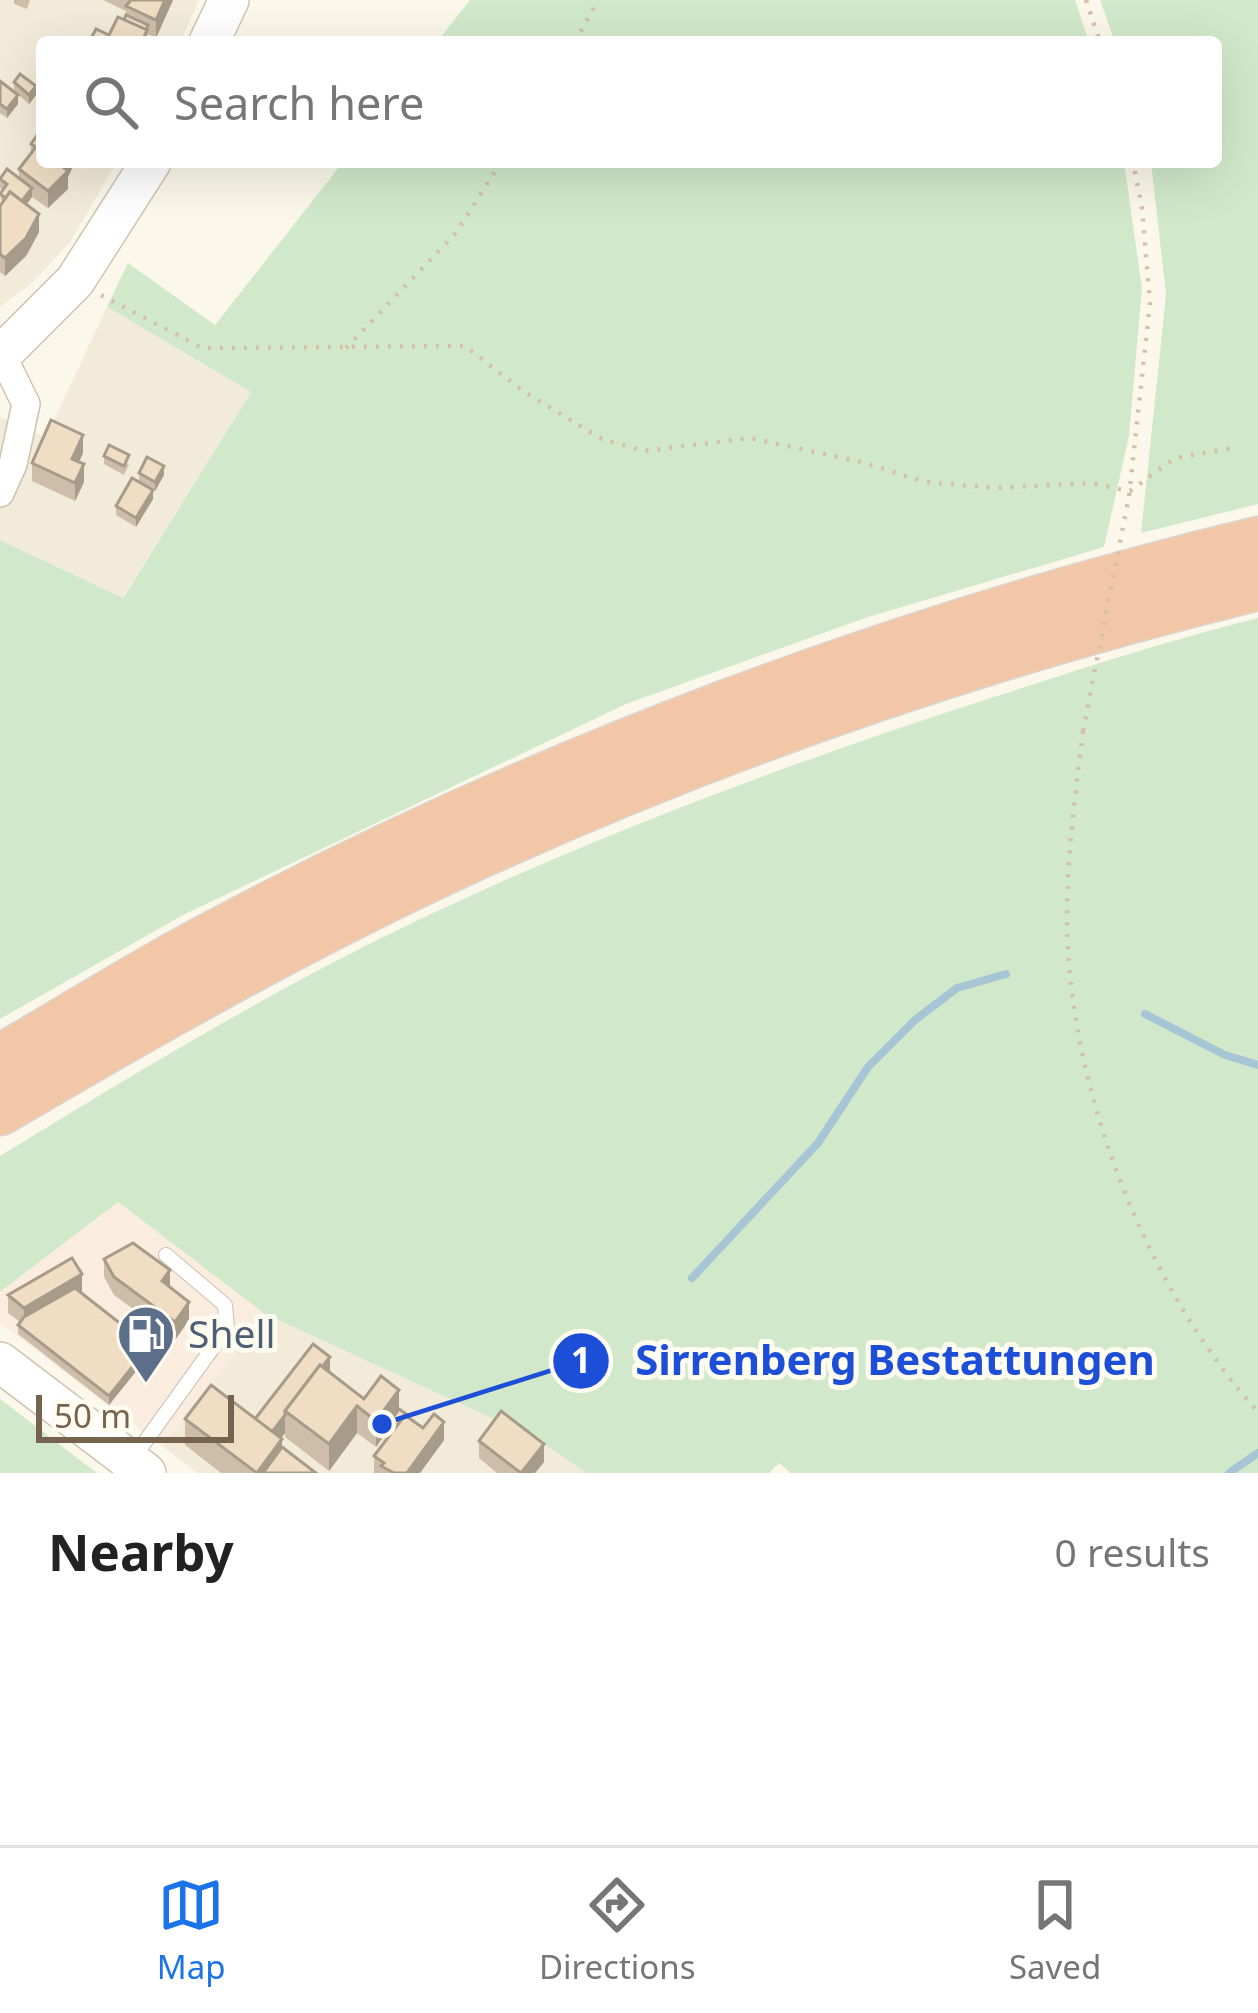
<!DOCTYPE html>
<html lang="en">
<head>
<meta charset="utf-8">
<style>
  :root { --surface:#fff; --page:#f2f2f2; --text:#222; --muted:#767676; --line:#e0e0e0; --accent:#1a73e8 }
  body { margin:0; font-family:"Noto Sans",sans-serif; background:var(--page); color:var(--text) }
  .scale { position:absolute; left:36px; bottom:30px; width:198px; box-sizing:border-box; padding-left:12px; border:6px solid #75634f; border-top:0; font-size:33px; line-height:42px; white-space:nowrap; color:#75634f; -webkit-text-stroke:9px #fefbf1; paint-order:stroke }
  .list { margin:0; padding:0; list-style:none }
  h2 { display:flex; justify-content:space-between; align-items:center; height:156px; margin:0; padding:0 48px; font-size:51px }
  h2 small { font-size:39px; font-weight:400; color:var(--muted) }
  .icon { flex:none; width:66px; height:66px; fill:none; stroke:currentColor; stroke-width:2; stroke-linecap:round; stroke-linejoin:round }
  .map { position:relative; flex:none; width:1258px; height:1473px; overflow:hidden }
  .search { position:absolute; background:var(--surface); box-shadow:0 12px 48px #0002; left:36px; right:36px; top:36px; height:132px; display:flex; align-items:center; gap:30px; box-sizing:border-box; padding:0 42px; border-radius:12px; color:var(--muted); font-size:45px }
  .sheet { height:372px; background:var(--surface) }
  nav { display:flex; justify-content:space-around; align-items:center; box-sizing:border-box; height:168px; border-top:3px solid var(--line); background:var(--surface); font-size:33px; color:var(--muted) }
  nav a { display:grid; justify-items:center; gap:6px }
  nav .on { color:var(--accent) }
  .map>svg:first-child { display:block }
  .residential { fill:#f3ebda }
  .commercial { fill:#fbece0 }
  .green { fill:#d1e9ca }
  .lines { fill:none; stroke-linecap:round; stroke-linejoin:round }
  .stream { stroke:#a7c6d5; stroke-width:8 }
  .service-casing { stroke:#cdc2b1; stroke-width:16 }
  .minor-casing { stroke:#cdc2b1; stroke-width:30 }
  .secondary-casing { stroke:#d0c3af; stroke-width:42 }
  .motorway-casing { stroke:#dbd6d1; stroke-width:51 }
  .path { stroke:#d4c0a7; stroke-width:4.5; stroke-dasharray:3 9; stroke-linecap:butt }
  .service { stroke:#fff; stroke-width:14 }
  .minor { stroke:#fff; stroke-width:27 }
  .secondary { stroke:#fff; stroke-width:39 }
  .motorway { stroke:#f1c7a7; stroke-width:48 }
  .path-bridge { stroke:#d4c0a7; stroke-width:4.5; stroke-dasharray:3 9; stroke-linecap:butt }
  .wall { fill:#cebea9 }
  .shaded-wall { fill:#a79b89 }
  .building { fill:#efddc4; stroke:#a79b89; stroke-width:3 }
  .labels { text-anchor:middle; stroke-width:10; stroke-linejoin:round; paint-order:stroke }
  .service-label { font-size:39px; fill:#4e5e75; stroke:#fefbf1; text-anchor:start }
  .leader { fill:none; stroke:#1d4ed8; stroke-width:4.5 }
  .callout-dot { fill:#1d4ed8; stroke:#fefbf1; stroke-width:4.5 }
  .mark-label { font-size:36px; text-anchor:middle; font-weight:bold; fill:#fff }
  .callout-label { font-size:42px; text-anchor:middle; font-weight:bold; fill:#1d4ed8; stroke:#fefbf1; stroke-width:10; stroke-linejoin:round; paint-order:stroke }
</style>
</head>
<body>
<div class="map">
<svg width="1258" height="1473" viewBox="0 0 1258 1473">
  <rect width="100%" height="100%" fill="#fbf8eb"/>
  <g class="residential">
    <path d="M0,0H199L180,42H42V162H117L70,242L32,283L0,307Z"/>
    <path d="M107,307L251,392L122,598L0,540V417L46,437Z"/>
    <path d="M265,1314L537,1439L586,1473H198L163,1447Z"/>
  </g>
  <path class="commercial" d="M118,1202L265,1314L163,1447L0,1323V1292Z"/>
  <g class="green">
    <path d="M470,0H1075L1089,42H437Z"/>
    <path d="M1100,0H1258V504L1141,533L1166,295L1151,162H1216V42H1115Z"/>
    <path d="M343,162H1124L1142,288L1129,436L1104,547L865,618L626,704L183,915L0,1019V540L123,598L251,392L107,307L128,263L215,325Z"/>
    <path d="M1258,618V1473H791L779,1463L769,1473H586L537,1439L265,1314L118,1202L0,1292V1156C134,1074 270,991 412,923C600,833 798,760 997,696C1083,668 1170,640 1258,618Z"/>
    <path d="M0,1399L97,1473H0Z"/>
  </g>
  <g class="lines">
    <g class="stream">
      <path d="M1145,1014L1225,1055L1258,1065"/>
      <path d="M692,1278L818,1143L868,1067L915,1020L957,988L1006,974"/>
      <path d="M1229,1473L1258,1453"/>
    </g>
    <g class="service-casing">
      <path id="service" d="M134,1457L227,1328L225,1305L166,1255"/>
    </g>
    <g class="minor-casing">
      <path id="minor" d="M0,351L26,404L13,464L0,493"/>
    </g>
    <g class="secondary-casing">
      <g id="secondary">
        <path d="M209,42L229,0"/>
        <path d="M0,356L75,281L151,162"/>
        <path d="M0,1362L146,1473"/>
      </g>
    </g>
    <g class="motorway-casing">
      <g id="motorway">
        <path d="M0,1059C68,1020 135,977 205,940C533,764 896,628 1258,541"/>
        <path d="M0,1111C153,1021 309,932 471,858C724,742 988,652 1258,586"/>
      </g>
    </g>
    <g class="path">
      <path d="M1086,0L1100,42"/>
      <path d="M575,42L598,0"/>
      <path d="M101,295L202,348L465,346L523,391L602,439L644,451L750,438L862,462L925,482L995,488L1090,483L1130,491L1175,458L1232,448"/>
      <path d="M346,348L455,234L501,162"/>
      <path d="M1129,496L1150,303L1142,208L1133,162"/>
      <path d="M1083,731C1074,804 1064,877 1068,951C1078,1111 1151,1293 1258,1412"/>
    </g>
    <use href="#service" class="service"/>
    <use href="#minor" class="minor"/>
    <use href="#secondary" class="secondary"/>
    <use href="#motorway" class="motorway"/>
    <path class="path-bridge" d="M1083,731L1129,496"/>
  </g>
  <g class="wall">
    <path d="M14,0H30L27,9L14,4Z"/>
    <path d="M103,0H173L156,38L148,34L147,42L109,35L124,20L126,11Z"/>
    <path d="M0,81L18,104L7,118L0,113Z"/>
    <path d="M14,82L36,95L29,104L14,91Z"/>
    <path d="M42,128V162H75L68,177V189L48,208L32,197L26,205L39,232L26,256L5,276L0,272V206L2,204L0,193L3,190L0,188V179L19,178V169L31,154V144Z"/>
    <path d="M83,453L79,462L84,482L75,501L32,481V463Z"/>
    <path d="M104,456L129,464L124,475L104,464Z"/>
    <path d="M139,473L164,475L155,491L144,485L153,499L136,527L116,515V506L139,482Z"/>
    <path d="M104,1259L170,1287L189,1320L175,1340L114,1295L104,1277Z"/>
    <path d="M81,1293L149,1355L109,1405L18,1334V1325L20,1322L8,1313V1295Z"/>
    <path d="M330,1374L364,1399L399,1409L423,1428L444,1440L420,1473H374V1456L389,1437L386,1433L376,1447L357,1433L329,1471L285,1437V1433L281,1438L282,1447L316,1473H221L185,1445V1419H255Z"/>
    <path d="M479,1441L544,1462L535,1473H497L479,1458Z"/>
  </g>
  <g class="shaded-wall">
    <path d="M165,0H173L156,38V20Z"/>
    <path d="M36,86V95L29,104V95Z"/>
    <path d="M18,95V104L7,118V109Z"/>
    <path d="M66,162H75L68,177V189L48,208V191Z"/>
    <path d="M32,188V197L18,216V207Z"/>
    <path d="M39,214V232L26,256L5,276V258Z"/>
    <path d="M83,435V453L72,477V459Z"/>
    <path d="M84,464V482L75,501V483Z"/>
    <path d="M164,466V475L155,491V482Z"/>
    <path d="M153,490V499L136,527V518Z"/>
    <path d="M170,1270V1287L162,1281Z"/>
    <path d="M82,1274V1292L24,1326V1308Z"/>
    <path d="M189,1302V1320L175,1340V1322Z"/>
    <path d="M149,1346V1355L109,1405V1396Z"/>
    <path d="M330,1357V1375L287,1412Z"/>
    <path d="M399,1390V1416L386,1426V1433L376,1447V1421Z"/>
    <path d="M357,1406V1433L329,1471V1444Z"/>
    <path d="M285,1415V1433L272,1450V1432Z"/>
    <path d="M444,1422V1440L420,1473H407Z"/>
    <path d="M282,1439V1465L276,1473H257Z"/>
    <path d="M544,1444V1462L535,1473H521Z"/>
  </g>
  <g class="building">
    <path d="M131,0H165L156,20L126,6Z"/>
    <path d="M126,15L148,25L146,30L124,20Z"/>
    <path d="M118,17L147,30L142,42H89L96,29L109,35Z"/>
    <path d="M20,74L36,86L29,95L14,82Z"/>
    <path d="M0,81L18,95L7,109L0,104Z"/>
    <path d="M42,128V162H66L64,168L68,171L48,191L19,169L36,147L31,144Z"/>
    <path d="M7,169L32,188L22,201L10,192L6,198L0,194L7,184L0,179Z"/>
    <path d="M10,192L39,214L26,238L5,258L0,254V206Z"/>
    <path d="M51,420L83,435L72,459L84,464L75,483L32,463Z"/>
    <path d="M109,445L129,455L124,466L104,456Z"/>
    <path d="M147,457L164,466L155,482L139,473Z"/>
    <path d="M132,478L153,490L136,518L116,506Z"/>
    <path d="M133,1243L170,1270L162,1281L189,1302L175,1322L114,1277L104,1259Z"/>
    <path d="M72,1258L82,1274L24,1308L8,1295Z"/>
    <path d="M75,1288L149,1346L109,1396L18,1325L24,1317Z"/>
    <path d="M313,1344L330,1357L322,1367L320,1365L285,1411V1415L272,1432L255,1419Z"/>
    <path d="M320,1365L364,1399L381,1376L399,1390L376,1421L357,1406L329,1444L285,1411Z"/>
    <path d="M211,1385L282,1439L257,1473L185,1419Z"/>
    <path d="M399,1409L409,1416L405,1415L393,1431L386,1426Z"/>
    <path d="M501,1411L544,1444L521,1473L479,1441Z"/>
    <path d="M434,1414L444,1422L407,1473H394L381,1466L384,1463L374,1456L405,1415L423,1428Z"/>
    <path d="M282,1447L316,1473H263Z"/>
  </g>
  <defs>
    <g id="fuel-pin" transform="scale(3)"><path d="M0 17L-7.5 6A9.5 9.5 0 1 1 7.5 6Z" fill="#5c6f8a" stroke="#fefbf1"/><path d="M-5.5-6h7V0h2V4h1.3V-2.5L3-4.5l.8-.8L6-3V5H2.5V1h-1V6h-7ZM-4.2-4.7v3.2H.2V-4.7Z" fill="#fff"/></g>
  </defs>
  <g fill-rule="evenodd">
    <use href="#fuel-pin" x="146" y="1334"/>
  </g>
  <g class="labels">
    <g class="service-label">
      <text x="188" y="1348">Shell</text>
    </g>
  </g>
  <path class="leader" d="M382 1424L581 1361"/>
  <g class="callout-dot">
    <circle cx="382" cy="1424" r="12"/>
    <circle cx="581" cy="1361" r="30"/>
  </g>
  <g class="mark-label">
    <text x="581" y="1373">1</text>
  </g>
  <g class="callout-label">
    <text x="895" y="1375">Sirrenberg Bestattungen</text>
  </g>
</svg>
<div class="scale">50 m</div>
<div class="search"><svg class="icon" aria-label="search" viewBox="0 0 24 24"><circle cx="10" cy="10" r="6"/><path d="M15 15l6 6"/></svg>Search here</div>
</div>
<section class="sheet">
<h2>Nearby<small>0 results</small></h2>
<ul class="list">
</ul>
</section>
<nav>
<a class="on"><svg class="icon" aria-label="map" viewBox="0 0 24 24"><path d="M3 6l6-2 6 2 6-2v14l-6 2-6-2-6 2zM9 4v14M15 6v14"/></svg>Map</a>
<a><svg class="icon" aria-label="directions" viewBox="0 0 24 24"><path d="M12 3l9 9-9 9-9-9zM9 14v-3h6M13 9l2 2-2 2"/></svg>Directions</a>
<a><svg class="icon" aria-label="saved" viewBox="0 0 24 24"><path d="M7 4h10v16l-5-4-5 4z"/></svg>Saved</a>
</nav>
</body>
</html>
